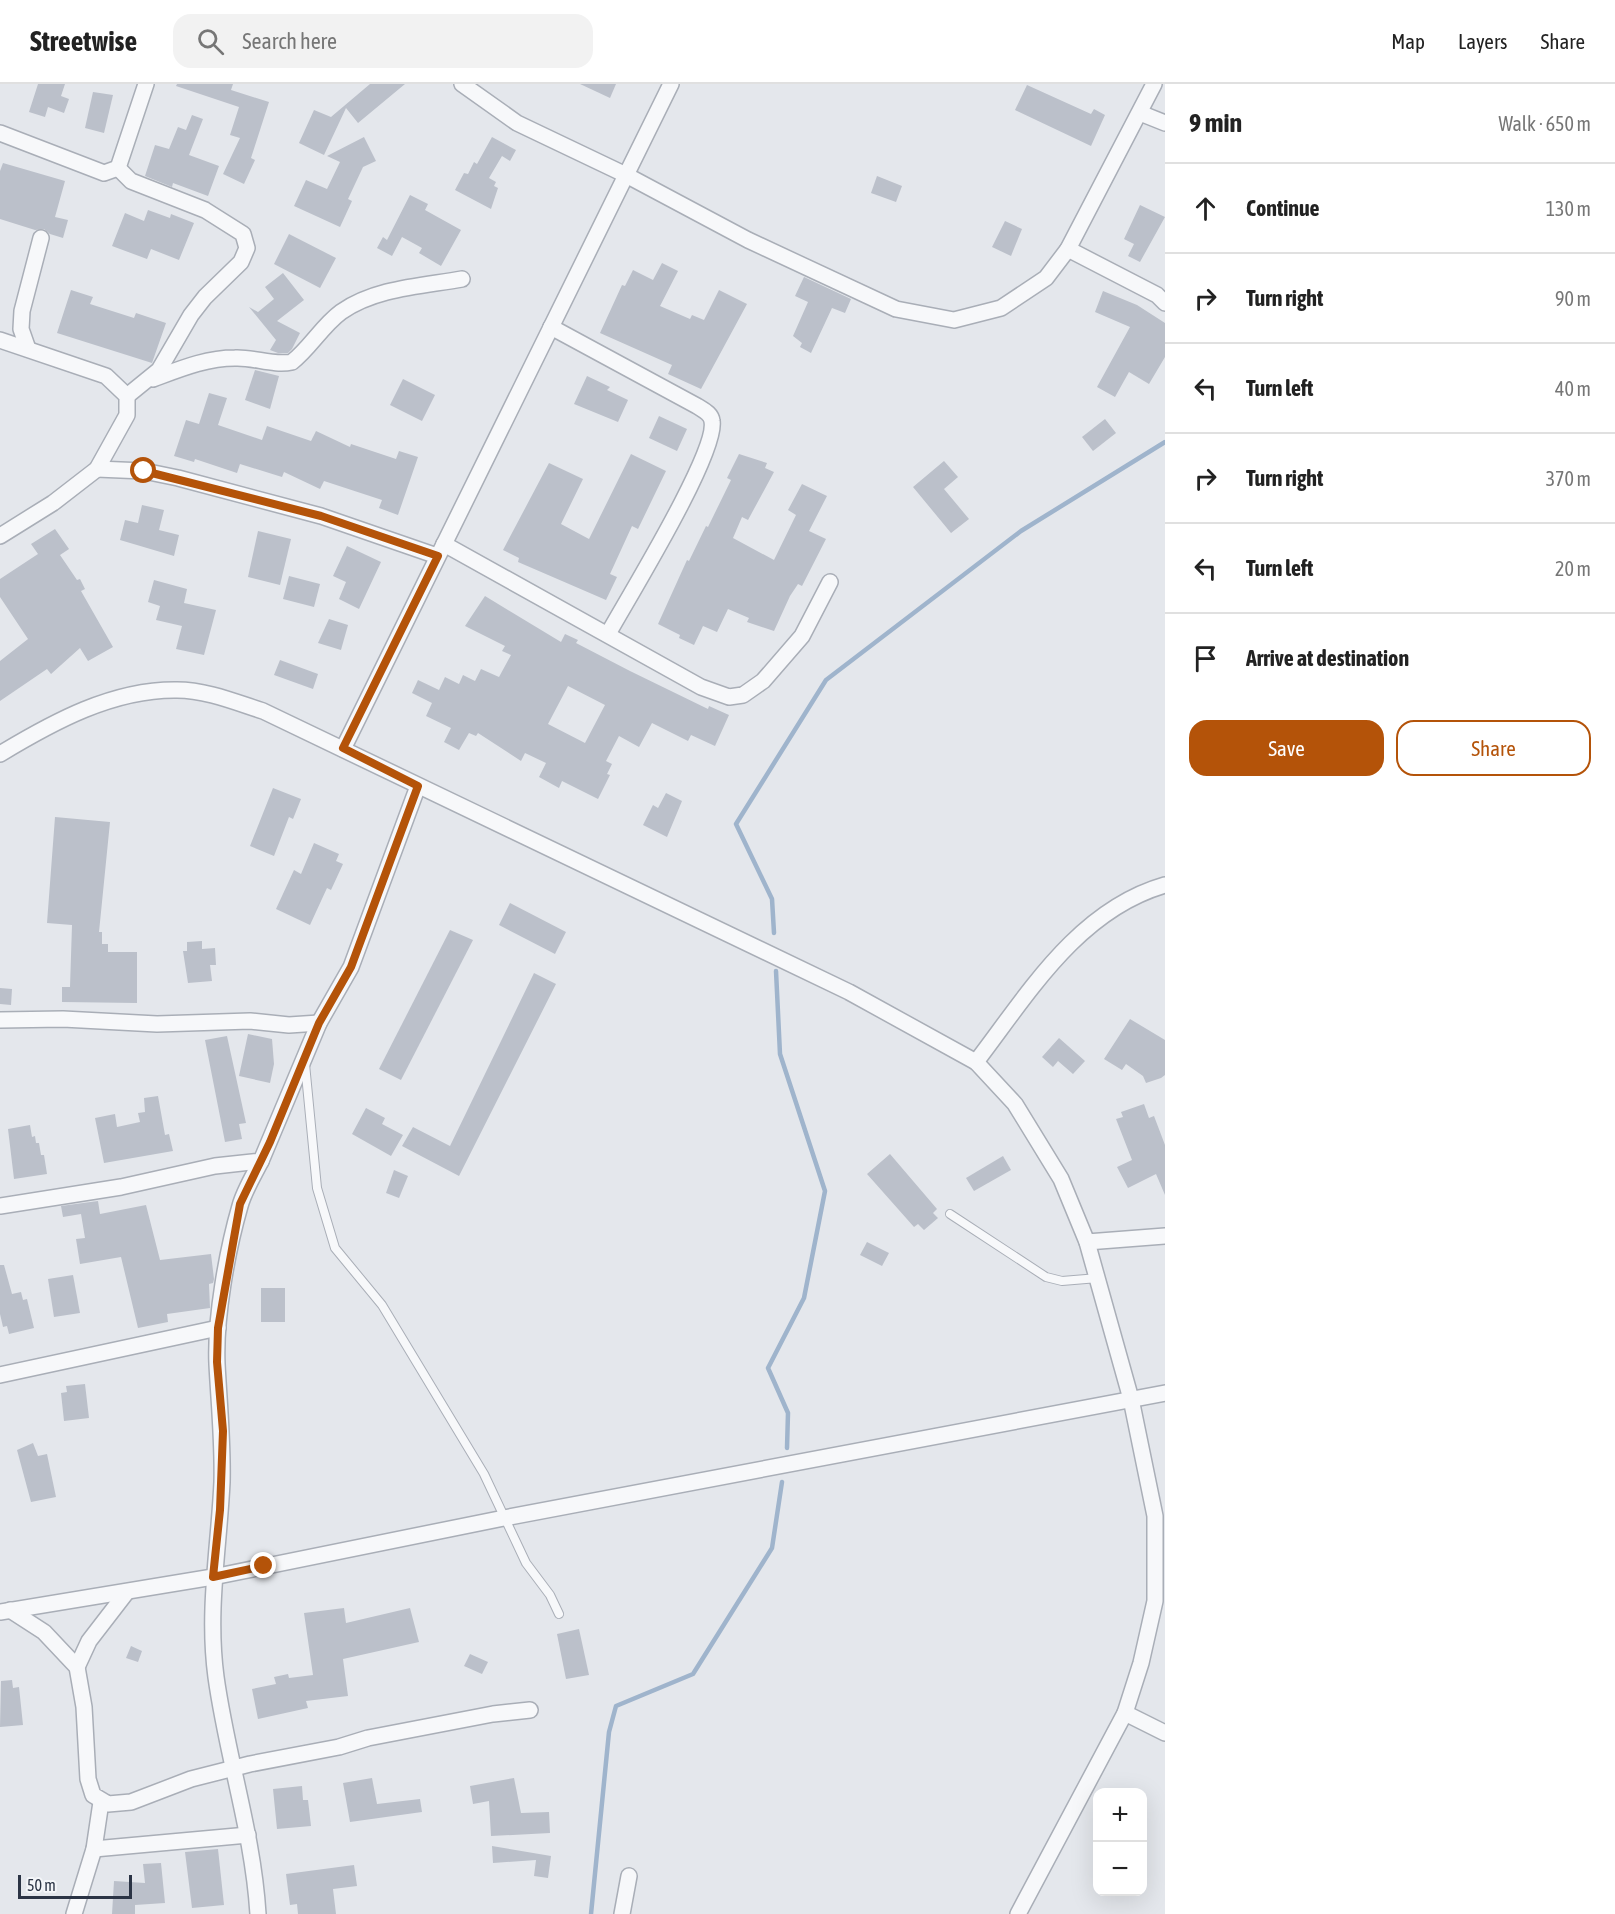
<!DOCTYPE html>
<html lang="en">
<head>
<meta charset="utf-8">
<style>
  :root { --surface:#fff; --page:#f2f2f2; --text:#222; --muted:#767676; --line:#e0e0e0; --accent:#b45309 }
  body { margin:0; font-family:"Asap Condensed",sans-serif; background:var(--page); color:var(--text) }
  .controls { position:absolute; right:18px; bottom:18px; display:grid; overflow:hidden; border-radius:12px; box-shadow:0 6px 24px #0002 }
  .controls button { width:54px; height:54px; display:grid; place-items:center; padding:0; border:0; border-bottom:2px solid var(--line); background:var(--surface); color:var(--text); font:30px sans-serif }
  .scale { position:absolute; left:18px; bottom:15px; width:114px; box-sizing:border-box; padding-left:6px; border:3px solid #2b3445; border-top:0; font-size:16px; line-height:21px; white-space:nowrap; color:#2b3445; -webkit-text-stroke:4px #f4f6f9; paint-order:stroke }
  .stop { position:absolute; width:18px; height:18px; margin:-14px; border:4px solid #b45309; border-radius:50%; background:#fff }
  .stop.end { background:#b45309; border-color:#fff; box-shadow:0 2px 6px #0008 }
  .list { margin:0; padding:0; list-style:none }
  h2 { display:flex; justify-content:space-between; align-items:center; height:78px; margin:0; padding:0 24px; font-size:26px }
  h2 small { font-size:20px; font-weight:400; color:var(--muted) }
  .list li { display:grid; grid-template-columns:39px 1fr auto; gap:18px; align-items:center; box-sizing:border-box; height:90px; padding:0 24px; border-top:2px solid var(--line) }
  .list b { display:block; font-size:22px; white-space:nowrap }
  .list em { font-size:20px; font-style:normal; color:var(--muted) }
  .actions { display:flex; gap:12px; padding:18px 24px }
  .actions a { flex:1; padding:14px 0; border:2px solid var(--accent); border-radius:18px; text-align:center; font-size:21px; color:var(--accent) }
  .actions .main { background:var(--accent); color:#fff }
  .icon { flex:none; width:33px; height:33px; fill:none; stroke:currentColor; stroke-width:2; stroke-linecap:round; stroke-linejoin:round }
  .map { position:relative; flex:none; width:1165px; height:1830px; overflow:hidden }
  header { display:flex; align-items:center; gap:36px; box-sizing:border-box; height:84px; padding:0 30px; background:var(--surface); border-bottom:2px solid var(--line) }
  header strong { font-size:28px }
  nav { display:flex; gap:33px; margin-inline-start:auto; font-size:21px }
  .search { width:420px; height:54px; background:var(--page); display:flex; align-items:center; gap:15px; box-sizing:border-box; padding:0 21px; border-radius:18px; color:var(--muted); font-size:22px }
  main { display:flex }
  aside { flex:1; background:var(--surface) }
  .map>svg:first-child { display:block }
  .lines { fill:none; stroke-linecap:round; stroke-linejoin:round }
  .stream { stroke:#9fb4cc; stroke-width:4.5 }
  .building { fill:#bbc0ca; fill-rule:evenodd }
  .lane-casing { stroke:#a9aeb7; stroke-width:10 }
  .street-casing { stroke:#a9aeb7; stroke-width:18 }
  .lane { stroke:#f7f8fa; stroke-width:8 }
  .street { stroke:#f7f8fa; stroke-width:15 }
  .route { stroke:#b45309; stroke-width:8 }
</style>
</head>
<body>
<header>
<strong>Streetwise</strong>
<div class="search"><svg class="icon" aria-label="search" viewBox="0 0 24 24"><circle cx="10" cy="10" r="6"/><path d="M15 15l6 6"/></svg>Search here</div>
<nav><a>Map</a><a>Layers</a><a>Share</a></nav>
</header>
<main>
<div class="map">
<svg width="1165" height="1830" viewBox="0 0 1165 1830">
  <rect width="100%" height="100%" fill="#e4e7ec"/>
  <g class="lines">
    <g class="stream">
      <path d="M774,849L772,815L736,740L826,596L1021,447L1165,358"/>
      <path d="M776,887L780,970L825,1107L804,1214L768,1284L788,1329L787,1364"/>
      <path d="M591,1830L609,1648L616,1622L693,1590L772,1464L782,1398"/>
    </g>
  </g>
  <g class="building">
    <path d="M38,0H65L61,12L69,15L64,29L48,23L45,33L29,28Z"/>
    <path d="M177,0H233L231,6L269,18L251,74L255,76L244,100L223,90L240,54L230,51L239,23L176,2Z"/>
    <path d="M370,0H405L358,39L346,24L324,71L299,59L314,26L331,33Z"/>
    <path d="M580,0H616L610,14Z"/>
    <path d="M1027,1L1091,30L1094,25L1105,31L1091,62L1015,26Z"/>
    <path d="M93,8L113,11L104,49L85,44Z"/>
    <path d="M192,31L203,35L189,71L219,82L208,112L173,99L172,103L145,92L155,61L169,65L178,43L186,46Z"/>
    <path d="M364,53L376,77L363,83L348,115L352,117L340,143L294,122L306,96L327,105L340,78L327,72Z"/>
    <path d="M492,53L516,66L510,77L502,72L489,94L496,98L494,102L498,104L491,125L455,106L464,89L468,90L474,78L477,80Z"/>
    <path d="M3,79L65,97L55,133L68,136L63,154L50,150L44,145L35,146L0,135V87Z"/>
    <path d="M877,92L902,102L896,118L871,109Z"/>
    <path d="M410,111L428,120L425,126L461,146L441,182L419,169L422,164L402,153L392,172L377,164L383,153L387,156Z"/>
    <path d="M1140,121L1165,133L1140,178L1128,172L1134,160L1124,155Z"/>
    <path d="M148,126L170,134L171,130L194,139L179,176L151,165L147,175L112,162L125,129L144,137Z"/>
    <path d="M1005,137L1022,145L1011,172L992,163Z"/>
    <path d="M289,150L336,174L320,204L274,180Z"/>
    <path d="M662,179L678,187L660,222L690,235L692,231L704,236L719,206L747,220L701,305L668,290L672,281L600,249L622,201L625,202L633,186L653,196Z"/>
    <path d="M283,189L304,216L277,237L300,249L292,265L288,269H278L270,266L276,256L249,223L258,228L274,215L265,203Z"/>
    <path d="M804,193L851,215L845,229L832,224L811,269L800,263L802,259L793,252L808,218L795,212Z"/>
    <path d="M71,206L93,213L90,220L134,234L136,229L166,239L152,279L57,249Z"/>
    <path d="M1103,207L1137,221L1165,239V273L1149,300L1129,288L1115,313L1097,303L1130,243L1095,228Z"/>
    <path d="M255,286L279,292L270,325L245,316Z"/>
    <path d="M587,292L610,303L607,306L628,316L618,338L574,320Z"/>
    <path d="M403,295L435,311L422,337L390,321Z"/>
    <path d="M209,309L227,314L218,341L262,356L267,342L311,357L316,347L350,363L351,360L396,375L399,367L418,373L398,431L379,424L382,416L324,397L320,405L284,388L282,393L240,380L237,389L195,375L194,378L174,372L186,336L199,340Z"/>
    <path d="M659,332L687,345L677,367L649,354Z"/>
    <path d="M1105,335L1116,349L1093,367L1082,353Z"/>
    <path d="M631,370L666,387L638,445L632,442L610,490L617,493L606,516L518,478L519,474L503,466L549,379L583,395L561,440L589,455Z"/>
    <path d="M739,370L767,379L765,384L774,388L748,436L742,433L733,454L774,476L796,431L788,426L802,400L827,412L809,447L826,455L802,502L798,500L790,512L774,547L747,538L749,534L728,525L717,548L703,542L694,561L679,554L680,551L658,540L687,476L689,477L706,442L708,443L731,396L727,394Z"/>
    <path d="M944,377L958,393L944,405L969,435L951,449L913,403Z"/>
    <path d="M142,421L164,426L159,446L179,451L174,472L120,456L125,436L138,439Z"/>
    <path d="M55,445L69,465L60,471L77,496L80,495L85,505L81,507L113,563L88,577L80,564L51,590L47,585L0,617V577L28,555L0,513V495L38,470L31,460Z"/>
    <path d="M258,447L291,455L280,501L248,493Z"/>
    <path d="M347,462L381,478L359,525L339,515L346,498L333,492Z"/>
    <path d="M289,492L320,500L314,523L283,515Z"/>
    <path d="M154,496L187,505L184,519L216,526L204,571L176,565L182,542L156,536L160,522L148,518Z"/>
    <path d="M485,512L561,558L565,550L578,556L576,559L630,587L708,625L709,622L729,631L715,662L691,651L688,657L652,639L639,663L619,652L606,677L612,680L607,690L610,691L598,715L562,697L559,704L539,693L546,679L525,669L521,677L478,649L476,652L469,649L459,666L444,658L451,644L426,632L432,619L412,609L418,596L439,606L445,593L459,600L463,591L475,597L481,585L499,593L511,571L502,567L505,562L465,542ZM568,602L605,621L585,659L548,640Z"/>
    <path d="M329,535L348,541L341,566L318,559Z"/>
    <path d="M280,576L318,590L313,605L274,591Z"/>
    <path d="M273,704L301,715L293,735L289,733L274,772L250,762Z"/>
    <path d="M666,709L682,717L667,753L643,741L653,721L658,724Z"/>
    <path d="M55,733L110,738L99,848H102V860H108V868H137V919L62,918V903H70L72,841L47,839Z"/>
    <path d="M314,759L339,770L336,777L343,780L331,806L327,804L310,841L276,825L294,786L301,790Z"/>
    <path d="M510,819L566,848L555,870L499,841Z"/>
    <path d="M450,846L473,856L401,996L379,985Z"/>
    <path d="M202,857V865L215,864L216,881H210L212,897L188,899L183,867H187V858Z"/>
    <path d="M534,889L556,900L459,1092L402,1062L413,1043L450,1062Z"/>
    <path d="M0,904L12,905L11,921L0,920Z"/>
    <path d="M1130,935L1165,956V991L1161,994L1146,999L1143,992L1126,980L1122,986L1104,975Z"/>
    <path d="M248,950L272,955L274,980L270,999L239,992Z"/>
    <path d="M227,952L246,1039L239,1040L242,1055L225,1058L205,956Z"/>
    <path d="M1059,954L1085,977L1073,990L1058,977L1053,983L1042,973Z"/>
    <path d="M158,1012L165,1051L169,1050L173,1067L104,1079L95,1034L115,1030L117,1043L140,1038L138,1029L145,1028L144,1014Z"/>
    <path d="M1144,1020L1149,1034L1154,1032L1165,1061V1111L1156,1090L1128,1104L1117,1083L1132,1076L1116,1035L1123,1033L1121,1028Z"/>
    <path d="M366,1024L385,1034L382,1040L403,1051L391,1072L352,1050Z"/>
    <path d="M30,1041L32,1053L35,1052L36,1059H39L41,1071H44L47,1090L14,1095L8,1045Z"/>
    <path d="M890,1070L937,1125L933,1129L938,1134L924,1146L918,1140L914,1143L867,1090Z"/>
    <path d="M1003,1072L1011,1086L974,1107L966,1094Z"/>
    <path d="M394,1086L408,1092L399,1114L386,1109Z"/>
    <path d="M98,1117L100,1130L146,1121L160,1176L211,1170L214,1195L213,1199L209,1200L210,1224L167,1230L168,1238L138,1244L121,1173L80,1180L76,1155L85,1154L81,1130L63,1133L61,1122Z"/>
    <path d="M867,1158L889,1169L882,1182L860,1171Z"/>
    <path d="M0,1181H4L12,1210L21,1208L23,1216L27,1215L34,1244L9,1250L7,1242L3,1243L0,1230Z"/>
    <path d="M73,1191L80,1229L54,1233L48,1195Z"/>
    <rect x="261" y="1204" width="24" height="34"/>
    <path d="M85,1300L89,1334L64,1337L61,1309L67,1308L66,1302Z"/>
    <path d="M33,1359L38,1372L47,1370L56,1413L31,1418L17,1366Z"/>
    <path d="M344,1524L346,1539L410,1524L419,1558L343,1575L348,1612L306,1617L308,1624L258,1635L252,1605L276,1600L274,1593L288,1590L289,1594L313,1591L304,1529Z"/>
    <path d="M579,1545L589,1591L566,1595L557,1550Z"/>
    <path d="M131,1562L142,1567L138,1578L126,1574Z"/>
    <path d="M470,1570L488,1578L482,1590L464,1582Z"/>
    <path d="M12,1596L13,1604L19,1603L23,1641L0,1643L1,1597Z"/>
    <path d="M372,1694L377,1720L420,1715L422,1728L350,1738L343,1699Z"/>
    <path d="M514,1694L521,1729L549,1728L550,1749L491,1752L489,1717L473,1720L470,1702Z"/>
    <path d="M302,1702L303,1716H308L311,1742L277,1745L273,1705Z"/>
    <path d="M492,1762L551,1772L548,1794L534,1792L536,1776L493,1779Z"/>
    <path d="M218,1765L224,1821L192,1824L185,1768Z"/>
    <path d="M161,1779L165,1819L135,1821V1830H112L114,1797L145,1799L143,1780Z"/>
    <path d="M354,1781L357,1802L333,1805L336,1830H298L297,1820L290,1821L286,1790Z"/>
  </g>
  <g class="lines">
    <g class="lane-casing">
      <g id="lane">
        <path d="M305,980L317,1104L335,1164L382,1221L484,1390L526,1479L550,1511L559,1530"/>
        <path d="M950,1130L1046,1193L1062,1197L1098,1194"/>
      </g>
    </g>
    <g class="street-casing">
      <g id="street">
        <path d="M462,0L517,39L626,91L748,156L896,225L954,236L1001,224L1046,194L1068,165L1154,0"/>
        <path d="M1140,29L1165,39"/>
        <path d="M0,49L104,89L118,84L146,0"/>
        <path d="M118,84L131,97L205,126L243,150L247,164L241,178L205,213L191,231L159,286L127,312"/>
        <path d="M1068,165L1157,211L1165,219"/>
        <path d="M551,243L697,322C703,326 711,329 712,337C718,368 628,514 608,550"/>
        <path d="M0,256L106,292L127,312V331L97,385L53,419L0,452"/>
        <path d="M28,265L21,245L22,227L41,154"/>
        <path d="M153,295C180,285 206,274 235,274C254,273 273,282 292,278C310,264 322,242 341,228C375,204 422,202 462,195"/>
        <path d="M97,385L144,387L178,394L321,432L437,472"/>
        <path d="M444,460L701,603L729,613L743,611L763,597L802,552L830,498"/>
        <path d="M343,665L671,0"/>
        <path d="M0,670C53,638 113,605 177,606C206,606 235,618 263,627L849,908L976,978L1015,1020L1061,1095L1087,1158L1131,1315L1155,1432V1517L1141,1579L1125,1629L1018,1830"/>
        <path d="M0,936L63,935L157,940L250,937L289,941L319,939"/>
        <path d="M976,978C1028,910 1078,826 1165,801"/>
        <path d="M0,1122L121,1103L215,1082L261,1077L319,939L351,883L418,702"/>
        <path d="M1087,1158L1165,1152"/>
        <path d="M0,1291L218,1244"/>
        <path d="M10,1526L44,1548L77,1583L84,1623L88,1695L93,1711L108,1720L131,1718L191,1695L250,1680L339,1663L368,1654L493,1630L530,1626"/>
        <path d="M0,1528L213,1493L504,1434L1165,1309"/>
        <path d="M77,1583L89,1557L126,1509"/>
        <path d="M1125,1629L1165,1649"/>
        <path d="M94,1765L248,1751"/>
        <path d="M74,1830L94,1765L101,1718"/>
        <path d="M258,1830C253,1749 227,1673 216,1593C207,1527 219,1463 222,1398C223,1358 219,1319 217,1280C215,1234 227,1167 240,1122C244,1107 254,1091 261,1077"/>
        <path d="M622,1830L629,1792"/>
      </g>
    </g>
    <use href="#lane" class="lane"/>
    <use href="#street" class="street"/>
  </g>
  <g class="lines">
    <path class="route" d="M144,387L321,432L438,472L343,664L418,702L351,883L319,939L270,1058L240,1120L218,1244L217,1278L223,1347L220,1426L213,1493L264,1482"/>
  </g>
</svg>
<div class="controls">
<button>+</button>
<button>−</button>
</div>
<div class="scale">50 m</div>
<div class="stop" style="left:144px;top:387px"></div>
<div class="stop end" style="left:264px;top:1482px"></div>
</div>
<aside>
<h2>9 min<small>Walk · 650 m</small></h2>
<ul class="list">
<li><svg class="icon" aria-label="ahead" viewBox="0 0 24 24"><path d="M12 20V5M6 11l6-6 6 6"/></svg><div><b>Continue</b></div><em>130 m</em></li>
<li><svg class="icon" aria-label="right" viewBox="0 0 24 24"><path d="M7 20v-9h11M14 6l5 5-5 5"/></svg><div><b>Turn right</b></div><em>90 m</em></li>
<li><svg class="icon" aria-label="left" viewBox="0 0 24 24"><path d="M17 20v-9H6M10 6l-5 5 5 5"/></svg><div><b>Turn left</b></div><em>40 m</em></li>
<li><svg class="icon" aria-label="right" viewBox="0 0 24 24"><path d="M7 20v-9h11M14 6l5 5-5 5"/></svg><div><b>Turn right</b></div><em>370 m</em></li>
<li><svg class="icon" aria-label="left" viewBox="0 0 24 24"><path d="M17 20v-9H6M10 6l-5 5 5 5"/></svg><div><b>Turn left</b></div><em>20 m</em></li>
<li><svg class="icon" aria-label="arrive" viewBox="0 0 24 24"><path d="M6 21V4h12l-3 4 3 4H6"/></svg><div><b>Arrive at destination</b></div></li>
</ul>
<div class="actions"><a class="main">Save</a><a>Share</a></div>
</aside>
</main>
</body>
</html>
